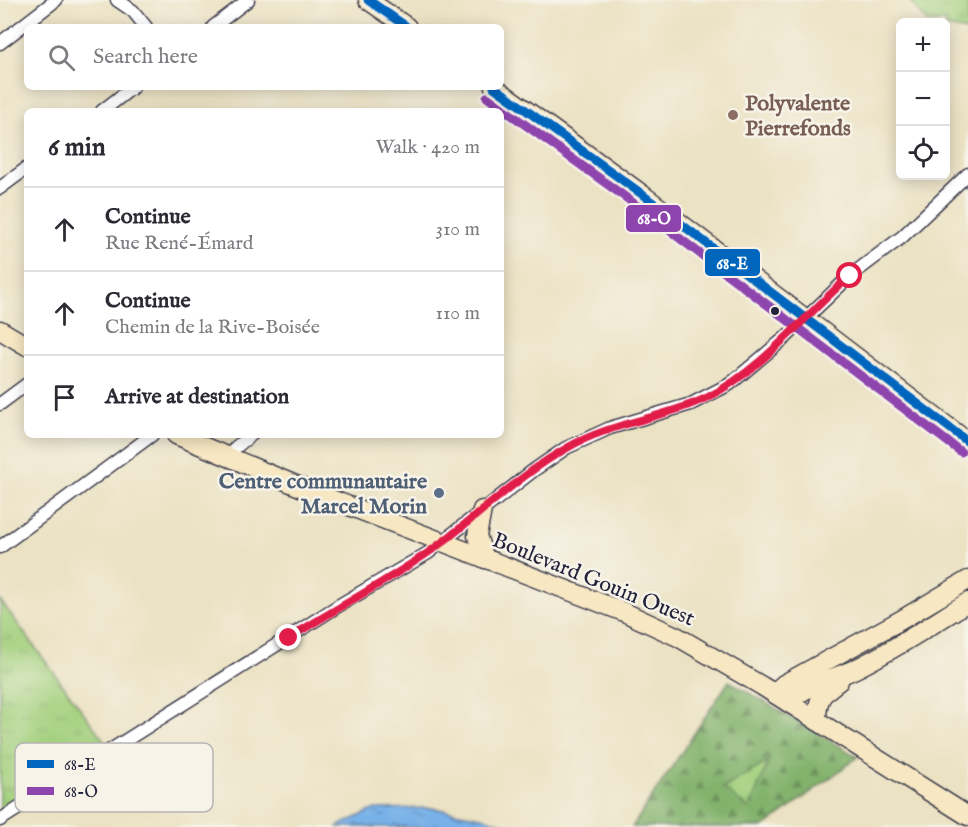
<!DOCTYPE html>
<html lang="en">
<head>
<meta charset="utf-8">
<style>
  :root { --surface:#fff; --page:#f7f7f7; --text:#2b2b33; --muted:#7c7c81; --line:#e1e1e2 }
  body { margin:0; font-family:"IM FELL English",serif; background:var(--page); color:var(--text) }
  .controls { position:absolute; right:18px; top:18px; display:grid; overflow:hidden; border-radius:9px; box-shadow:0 3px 15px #0003 }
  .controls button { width:54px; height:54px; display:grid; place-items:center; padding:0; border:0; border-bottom:2px solid var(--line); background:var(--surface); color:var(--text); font:30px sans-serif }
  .stop { position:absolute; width:18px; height:18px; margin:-14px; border:4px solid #e11d48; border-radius:50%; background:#fff }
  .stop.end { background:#e11d48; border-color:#fff; box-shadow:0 2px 6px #0008 }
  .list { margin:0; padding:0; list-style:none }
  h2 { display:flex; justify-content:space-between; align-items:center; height:78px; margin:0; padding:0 24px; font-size:26px }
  h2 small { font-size:20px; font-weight:400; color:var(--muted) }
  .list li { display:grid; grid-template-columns:39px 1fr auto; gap:18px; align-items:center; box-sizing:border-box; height:84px; padding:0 24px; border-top:2px solid var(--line) }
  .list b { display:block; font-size:22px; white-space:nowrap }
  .list p { margin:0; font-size:20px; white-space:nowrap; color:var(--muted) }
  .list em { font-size:20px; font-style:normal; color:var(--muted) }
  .icon { flex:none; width:33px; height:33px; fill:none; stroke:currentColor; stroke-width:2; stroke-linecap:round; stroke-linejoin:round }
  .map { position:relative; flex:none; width:968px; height:827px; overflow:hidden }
  .search { position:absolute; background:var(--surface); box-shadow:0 3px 15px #0003; left:24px; top:24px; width:480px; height:66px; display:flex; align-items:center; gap:15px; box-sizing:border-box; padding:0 21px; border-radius:9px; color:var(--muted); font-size:22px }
  .panel { position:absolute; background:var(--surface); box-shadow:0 3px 15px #0003; left:24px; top:108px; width:480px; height:330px; border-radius:9px }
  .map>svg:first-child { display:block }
  .forest { fill:url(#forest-firs); stroke:#526a54; stroke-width:1.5 }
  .park { fill:url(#park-tufts); stroke:#62795c; stroke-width:1.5 }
  .water { fill:url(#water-ripples); stroke:#4c6a92; stroke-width:1.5 }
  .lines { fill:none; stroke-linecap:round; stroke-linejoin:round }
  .street-casing { stroke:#403f4f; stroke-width:15 }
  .secondary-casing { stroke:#403f4f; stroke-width:21 }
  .street { stroke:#fff; stroke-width:12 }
  .secondary { stroke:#f7e8c3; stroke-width:18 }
  .bus-1-casing { stroke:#f7f3e8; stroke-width:14 }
  .bus-2-casing { stroke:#f7f3e8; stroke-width:14 }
  .bus-1 { stroke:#0065bd; stroke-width:9 }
  .bus-2 { stroke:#8e44ad; stroke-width:9 }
  .route { stroke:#e11d48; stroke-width:8 }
  .education-dot { fill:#8d6e63; stroke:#f7f3e8; stroke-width:2 }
  .bus-dot { fill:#22223b; stroke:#f7f3e8; stroke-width:2 }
  .service-dot { fill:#5c6f8a; stroke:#f7f3e8; stroke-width:2 }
  .labels { text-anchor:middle; stroke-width:5; stroke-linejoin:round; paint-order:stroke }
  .education-label { font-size:22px; font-weight:bold; fill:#785e54; stroke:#f7f3e8; text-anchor:start }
  .service-label { font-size:22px; font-weight:bold; fill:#4e5e75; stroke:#f7f3e8; text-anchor:end }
  .street-label { font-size:22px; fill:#22223b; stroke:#f7f3e8 }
  .key { fill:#f7f3e8; stroke:#b7b4b4; stroke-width:1.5 }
  .key-label { font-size:16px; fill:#22223b }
  .line-badge { stroke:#f7f3e8; stroke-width:2 }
  .badge-label { font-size:16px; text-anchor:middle; font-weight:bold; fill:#fff }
</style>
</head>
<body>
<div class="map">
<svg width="968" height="827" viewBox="0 0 968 827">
  <defs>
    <pattern id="forest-firs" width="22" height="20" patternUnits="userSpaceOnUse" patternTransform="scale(1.5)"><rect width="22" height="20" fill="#82b26c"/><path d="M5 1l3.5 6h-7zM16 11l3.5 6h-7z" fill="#6a905a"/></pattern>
    <pattern id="park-tufts" width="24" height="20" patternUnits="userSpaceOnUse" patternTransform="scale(1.5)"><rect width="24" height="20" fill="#a3d07d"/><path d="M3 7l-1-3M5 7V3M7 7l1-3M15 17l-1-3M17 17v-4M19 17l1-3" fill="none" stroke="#8cb26d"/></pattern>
    <pattern id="water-ripples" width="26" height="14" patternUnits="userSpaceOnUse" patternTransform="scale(1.5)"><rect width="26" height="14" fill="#77b1e8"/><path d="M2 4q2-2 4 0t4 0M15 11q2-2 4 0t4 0" fill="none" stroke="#6190bd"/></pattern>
  </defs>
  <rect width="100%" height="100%" fill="#f7f3e8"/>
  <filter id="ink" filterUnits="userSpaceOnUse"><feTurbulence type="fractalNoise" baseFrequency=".0167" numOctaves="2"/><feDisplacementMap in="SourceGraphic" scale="12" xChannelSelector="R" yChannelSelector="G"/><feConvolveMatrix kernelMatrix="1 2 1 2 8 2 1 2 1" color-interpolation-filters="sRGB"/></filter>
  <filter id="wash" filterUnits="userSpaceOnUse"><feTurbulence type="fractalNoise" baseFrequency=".008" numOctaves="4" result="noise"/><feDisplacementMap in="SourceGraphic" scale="24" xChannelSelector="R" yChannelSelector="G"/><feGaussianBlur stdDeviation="1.35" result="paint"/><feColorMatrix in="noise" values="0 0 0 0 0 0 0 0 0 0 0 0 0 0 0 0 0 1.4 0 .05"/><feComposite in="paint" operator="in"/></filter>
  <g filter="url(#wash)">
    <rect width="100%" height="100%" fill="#ebe2c3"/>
    <path class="forest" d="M729,681L858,757L764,827H632Z"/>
    <g class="park">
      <path d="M909,0H968V31L946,27V22H927Z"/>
      <path d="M0,600L106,743L0,810Z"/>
      <path d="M768,762L749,809L723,788Z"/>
    </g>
    <path class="water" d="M433,808L487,818L513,827H336L375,809Z"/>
  </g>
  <g filter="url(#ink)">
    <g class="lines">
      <g class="street-casing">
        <g id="street">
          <path d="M117,0L133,11L146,27"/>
          <path d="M213,27L248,0"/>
          <path d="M0,43L56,0"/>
          <path d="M102,111L133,87"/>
          <path d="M0,188L27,168"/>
          <path d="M0,404L27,384"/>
          <path d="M228,458L236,447L251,435"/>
          <path d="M0,547L152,435"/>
          <path d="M0,820L338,606L428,553L534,470L566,448L610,428L691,404L730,384L785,338L850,276L902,237L968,174"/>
        </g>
      </g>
      <g class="secondary-casing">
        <g id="secondary">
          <path d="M368,0L407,27"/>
          <path d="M494,87L639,192L968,442"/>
          <path d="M0,330L27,346"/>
          <path d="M176,435L310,491L624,612L678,637L762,686L968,816"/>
          <path d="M482,510L477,536L485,559"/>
          <path d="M774,693L784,684L901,620L968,580"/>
          <path d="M789,703C804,685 834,679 855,669C894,650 931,625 968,602"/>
          <path d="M817,721C817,698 821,694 839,681"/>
        </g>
      </g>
      <use href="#street" class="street"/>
      <use href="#secondary" class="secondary"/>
      <g class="bus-1-casing">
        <g id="bus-1">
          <path d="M368,0L407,27"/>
          <path d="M494,87L639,192L968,442"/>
        </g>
      </g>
      <g class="bus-2-casing">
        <path id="bus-2" d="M487,97L632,202L961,452"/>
      </g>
      <use href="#bus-1" class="bus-1"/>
      <use href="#bus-2" class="bus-2"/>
    </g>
  </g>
  <g class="lines" filter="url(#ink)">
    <path class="route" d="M289,638C335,609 384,583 429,552C476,519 517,476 567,448C611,422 663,419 708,397C763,369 804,316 850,276"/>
  </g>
  <circle class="education-dot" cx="733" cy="115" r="6"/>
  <circle class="bus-dot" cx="775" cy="311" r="5"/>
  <circle class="service-dot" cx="439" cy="493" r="6"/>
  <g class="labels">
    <g class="education-label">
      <text x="745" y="110">Polyvalente<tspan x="745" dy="25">Pierrefonds</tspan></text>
    </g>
    <g class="service-label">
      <text x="427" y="488">Centre communautaire<tspan x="427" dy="25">Marcel Morin</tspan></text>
    </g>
    <g class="street-label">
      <text transform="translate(594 578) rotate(22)" y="8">Boulevard Gouin Ouest</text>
    </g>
  </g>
  <rect x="15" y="743" width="198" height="69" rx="9" class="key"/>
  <rect x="27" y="760" width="27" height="8" fill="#0065bd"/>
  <rect x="27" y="787" width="27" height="8" fill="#8e44ad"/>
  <g class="key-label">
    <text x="64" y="770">68-E</text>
    <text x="64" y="797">68-O</text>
  </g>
  <g class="line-badge">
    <rect x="625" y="204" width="57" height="29" rx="6" fill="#8e44ad"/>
    <rect x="704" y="248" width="57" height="29" rx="6" fill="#0065bd"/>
  </g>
  <g class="badge-label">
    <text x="654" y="224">68-O</text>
    <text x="732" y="269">68-E</text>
  </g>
</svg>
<div class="controls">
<button>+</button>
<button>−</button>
<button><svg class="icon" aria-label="locate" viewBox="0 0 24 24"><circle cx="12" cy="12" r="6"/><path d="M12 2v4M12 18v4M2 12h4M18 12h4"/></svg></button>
</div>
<div class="stop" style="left:850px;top:276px"></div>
<div class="stop end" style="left:289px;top:638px"></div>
<div class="search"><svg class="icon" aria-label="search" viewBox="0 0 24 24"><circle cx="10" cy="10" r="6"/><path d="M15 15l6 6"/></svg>Search here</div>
<section class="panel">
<h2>6 min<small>Walk · 420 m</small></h2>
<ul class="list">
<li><svg class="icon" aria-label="ahead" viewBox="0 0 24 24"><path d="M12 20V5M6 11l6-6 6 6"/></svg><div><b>Continue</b><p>Rue René-Émard</p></div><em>310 m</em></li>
<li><svg class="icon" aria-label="ahead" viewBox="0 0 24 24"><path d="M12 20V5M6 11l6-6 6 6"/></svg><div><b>Continue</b><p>Chemin de la Rive-Boisée</p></div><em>110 m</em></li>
<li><svg class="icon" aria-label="arrive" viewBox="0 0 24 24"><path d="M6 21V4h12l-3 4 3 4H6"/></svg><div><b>Arrive at destination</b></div></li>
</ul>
</section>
</div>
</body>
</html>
